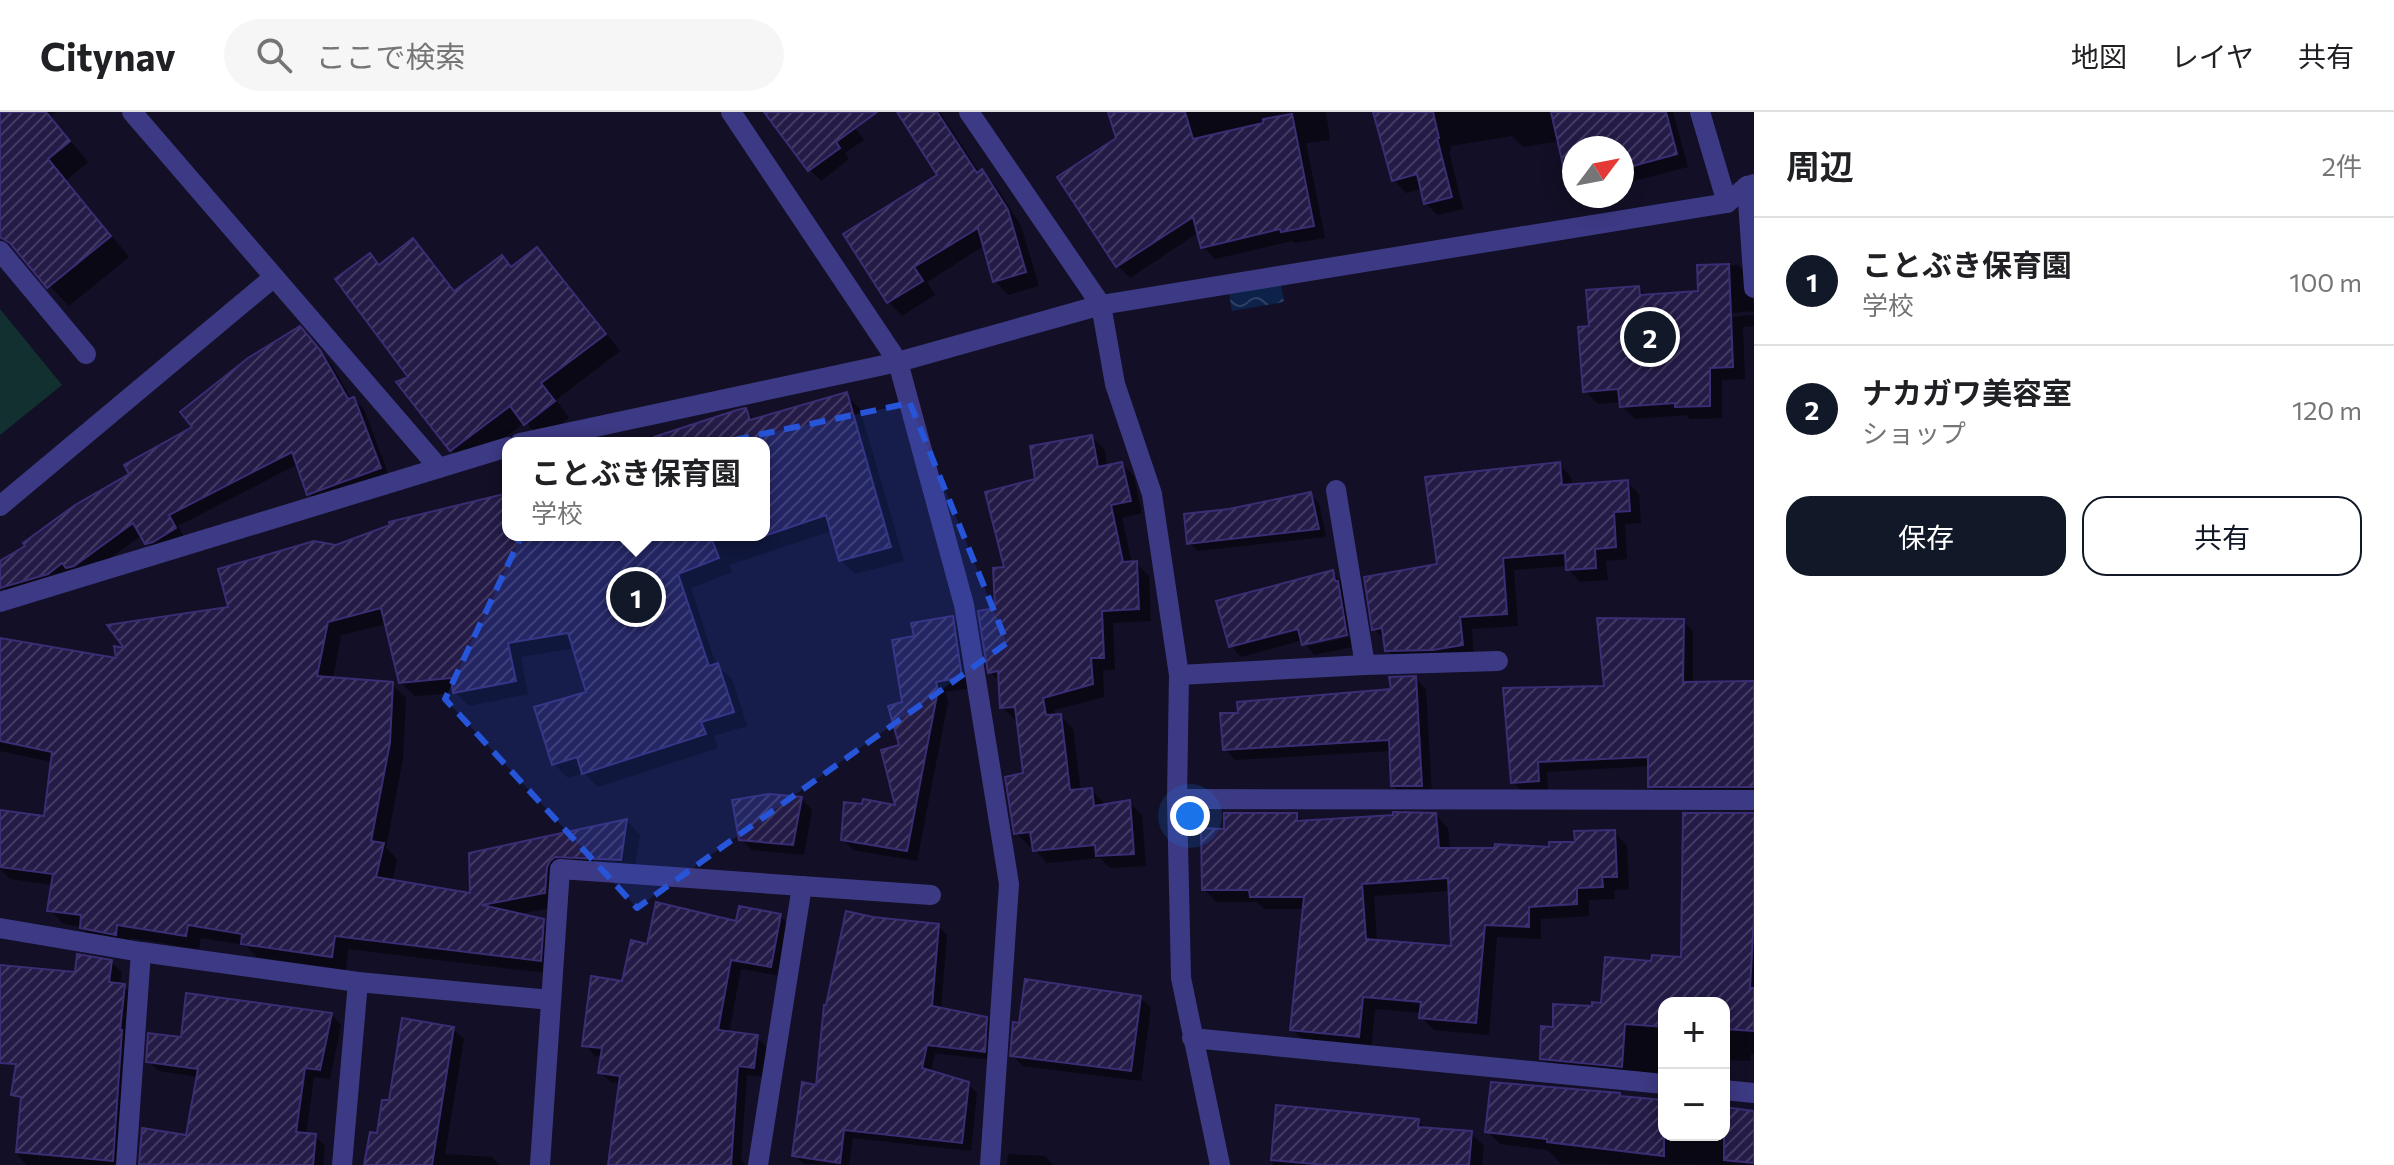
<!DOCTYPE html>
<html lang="ja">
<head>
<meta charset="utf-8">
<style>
  :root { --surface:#fff; --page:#f6f6f6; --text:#202124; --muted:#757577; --line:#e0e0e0; --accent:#111827 }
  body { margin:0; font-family:Commissioner,"Noto Sans JP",sans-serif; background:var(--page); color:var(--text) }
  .controls { position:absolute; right:24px; bottom:24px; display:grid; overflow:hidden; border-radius:16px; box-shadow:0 4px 20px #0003 }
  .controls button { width:72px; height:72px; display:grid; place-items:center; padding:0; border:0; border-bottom:2px solid var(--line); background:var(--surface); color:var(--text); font:40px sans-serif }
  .compass { position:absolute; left:1562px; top:24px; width:72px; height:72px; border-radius:50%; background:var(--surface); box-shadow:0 4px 20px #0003; rotate:58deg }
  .you { position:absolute; left:1190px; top:704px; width:28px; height:28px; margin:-20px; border:6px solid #fff; border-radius:50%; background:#1a73e8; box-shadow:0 0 0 12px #1a73e833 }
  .badge { display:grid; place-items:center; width:52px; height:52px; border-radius:50%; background:var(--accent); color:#fff; font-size:26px; font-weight:700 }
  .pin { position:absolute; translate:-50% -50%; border:4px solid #fff; box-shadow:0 2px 8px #0006 }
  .popup { position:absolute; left:502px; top:325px; width:268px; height:104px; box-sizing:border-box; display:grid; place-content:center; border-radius:16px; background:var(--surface); filter:drop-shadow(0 2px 6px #0005); font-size:26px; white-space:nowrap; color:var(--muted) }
  .popup b { font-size:30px; color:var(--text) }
  .popup::after { content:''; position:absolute; left:50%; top:100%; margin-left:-16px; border:16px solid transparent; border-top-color:var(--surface) }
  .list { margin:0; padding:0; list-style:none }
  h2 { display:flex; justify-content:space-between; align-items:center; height:104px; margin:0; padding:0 32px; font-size:34px }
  h2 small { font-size:26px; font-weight:400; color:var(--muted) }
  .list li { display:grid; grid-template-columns:52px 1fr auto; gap:24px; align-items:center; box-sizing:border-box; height:128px; padding:0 32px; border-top:2px solid var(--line) }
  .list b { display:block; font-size:30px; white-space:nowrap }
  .list p { margin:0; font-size:26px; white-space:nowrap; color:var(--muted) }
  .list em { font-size:26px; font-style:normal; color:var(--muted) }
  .actions { display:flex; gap:16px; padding:24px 32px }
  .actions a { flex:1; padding:18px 0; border:2px solid var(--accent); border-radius:24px; text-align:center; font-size:28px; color:var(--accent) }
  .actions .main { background:var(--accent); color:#fff }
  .icon { flex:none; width:44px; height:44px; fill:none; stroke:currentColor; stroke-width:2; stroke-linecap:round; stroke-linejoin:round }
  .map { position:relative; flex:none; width:1754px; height:1053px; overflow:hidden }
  header { display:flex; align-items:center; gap:48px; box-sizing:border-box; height:112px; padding:0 40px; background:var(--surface); border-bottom:2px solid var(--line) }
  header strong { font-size:38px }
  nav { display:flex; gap:44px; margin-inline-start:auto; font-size:28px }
  .search { width:560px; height:72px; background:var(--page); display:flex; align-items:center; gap:20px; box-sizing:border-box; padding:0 28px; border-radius:44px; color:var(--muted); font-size:30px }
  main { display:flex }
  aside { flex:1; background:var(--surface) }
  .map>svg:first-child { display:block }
  .park { fill:#12302f }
  .water { fill:url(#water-waves) }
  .shadow { fill:#0007; fill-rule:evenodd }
  .building { fill:url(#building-hatch); stroke:#3b2d73; stroke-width:2; fill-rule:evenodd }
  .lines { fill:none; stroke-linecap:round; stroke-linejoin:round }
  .minor { stroke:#3d3a85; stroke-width:20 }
  .marked { fill:#2655da; fill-opacity:0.2; stroke:#2655da; stroke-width:6; stroke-dasharray:16 10; stroke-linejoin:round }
</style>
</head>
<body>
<header>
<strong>Citynav</strong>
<div class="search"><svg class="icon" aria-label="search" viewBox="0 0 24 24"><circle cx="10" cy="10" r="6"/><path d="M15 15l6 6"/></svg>ここで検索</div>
<nav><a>地図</a><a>レイヤ</a><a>共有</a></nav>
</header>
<main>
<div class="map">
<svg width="1754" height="1053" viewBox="0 0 1754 1053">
  <defs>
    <pattern id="water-waves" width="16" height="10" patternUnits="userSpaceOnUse" patternTransform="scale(2)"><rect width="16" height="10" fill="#0c2248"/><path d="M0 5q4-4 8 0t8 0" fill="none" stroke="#2f4163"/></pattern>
    <pattern id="building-hatch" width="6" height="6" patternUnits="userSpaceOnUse" patternTransform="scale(2)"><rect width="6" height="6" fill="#241b47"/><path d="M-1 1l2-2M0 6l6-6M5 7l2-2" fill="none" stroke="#433b63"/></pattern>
  </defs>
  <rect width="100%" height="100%" fill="#130f26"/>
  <path class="park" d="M0,197L62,273L0,323Z"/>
  <path class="water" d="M1280,167L1284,190L1232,199L1228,176Z"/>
  <g class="shadow">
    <path d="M0,0H56L51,5L88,50L67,68L129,145L69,194L0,122Z"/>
    <path d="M768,0H843L864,28L845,41L849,47L821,69L810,58Z"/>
    <path d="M899,0H940L980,61L982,60L996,74L1021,114L1039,174L1008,183L995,169L985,133L927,170L935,183L902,204L889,190L940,63Z"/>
    <path d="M1110,0H1326L1330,28L1306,31L1325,126L1295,131L1292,129L1215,147L1203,135L1199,120L1130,166L1118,154L1060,65L1119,27Z"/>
    <path d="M1376,0H1673L1688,55L1622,72V36H1574V77L1570,73L1560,29L1523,35L1512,24L1450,34L1451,38L1449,39L1463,97L1438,103L1425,91L1422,77L1406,81L1394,68Z"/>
    <path d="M413,129L429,145L456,180L502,146L513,156L537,137L553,153L620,239L556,288L569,306L542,327L525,310L467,354L452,338L412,266L370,144L381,154Z"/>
    <path d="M1738,153L1751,166L1754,199L1721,202V206L1754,203V214L1743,215L1745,267L1722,268V306L1690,307L1686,303L1635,307L1622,294V290L1598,292L1585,279L1591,216L1639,176L1648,185L1700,181L1699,155Z"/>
    <path d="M310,227L330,250L352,288L354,287L364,297L390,367L319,392L309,381L298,352L178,414L185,427L157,442L142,423L85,464L13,486L3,475L0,471V452L132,363Z"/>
    <path d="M846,283L860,297L904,449L855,462L841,448L832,419L729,453L732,460L691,476L716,553L732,567L747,614L714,624L718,636L598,675L584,661L568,666L554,652L589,581L575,536L521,545L528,582L469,594L456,581L415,584L400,570L387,512L341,523L333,567L392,572L406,586L403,646L386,736L397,747L392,770L472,783L627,709L640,723L634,761L570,758L559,794L515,803L543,809L557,823L554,862L348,837L346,858L257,845L245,833L201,826L199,837L130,826L129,835L96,830L82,815L64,812L50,798L53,773L10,767L0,757V724L46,707L52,650L0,639V528L119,549L128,539L230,497L336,435L508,383V423H764V331H650V329L737,300L745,298L756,309Z"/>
    <path d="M1092,325L1105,338L1107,355L1122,352L1134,364L1142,401L1122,406L1132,452L1136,451L1149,464L1151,509L1113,511L1115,558H1103L1104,585L1054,598L1056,604H1061L1073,617L1081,679L1091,678L1104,691V694L1130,691L1142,703L1146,754L1110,756L1100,746L1047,751L1035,738L1034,733L1029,734L1016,721L1025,663L1019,607L1015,608L1002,595L1001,571L990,560L997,498L1007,457L1038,368Z"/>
    <path d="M1559,352L1571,365L1572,374L1627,370L1639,382L1641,411L1625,412L1627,447L1606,449L1608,468L1580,470L1568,457L1567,454L1514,458L1518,514L1472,517L1474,545L1400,551L1387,538L1386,529L1374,517L1439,454Z"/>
    <path d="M1310,382L1319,391L1326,425L1197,439L1189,431L1229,399Z"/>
    <path d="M1332,460L1343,471L1354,520L1308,530V534L1355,524L1357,534L1314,543L1303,528L1241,545L1231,534Z"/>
    <path d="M952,506L963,516L972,576L945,580L948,590L917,749L853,738L843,727L898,695L905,591Z"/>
    <path d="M1683,509L1693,519V571H1754V685L1660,684L1650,674V654L1547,660L1548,678L1523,680L1513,670L1606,576Z"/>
    <path d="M1415,566L1426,577L1432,684H1404L1393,674L1391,639L1235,648L1225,637L1393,579Z"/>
    <path d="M801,687L812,698L804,743L752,738L741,727Z"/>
    <path d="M1754,702V942H1751V949L1724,948V891H1664V970L1555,959L1542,946L1555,917L1594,896L1603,893L1653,851L1683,847Z"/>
    <path d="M1296,703L1304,710L1436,703L1448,716L1450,738L1551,737L1614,720L1627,733L1629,777L1614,778L1615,787L1589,788V804L1541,807V827L1497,825L1489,923L1434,918L1421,905L1422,901L1375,897L1371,937L1305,930L1292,917L1305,797H1264L1257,790H1216L1204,777L1227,719ZM1450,779L1453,837L1377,830L1374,784Z"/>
    <path d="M780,804L790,814L781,864L741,857L729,922L757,925L767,936L764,965L747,963L741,1048L746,1053H611L621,972L611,970L600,960L603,945L595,944L585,933L648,834Z"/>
    <path d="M938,814L947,823L941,897L986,906L995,916L993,948L935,941L931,960L968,972L977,981L971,1039L853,1026L849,1053L804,1052L794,1043L818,975Z"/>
    <path d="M111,850L122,860L120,874H124L135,885L123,1053H27L18,1044L34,858L76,862Z"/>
    <path d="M1140,885L1151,896L1141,969L1023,954L1012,943Z"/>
    <path d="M331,902L341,913L330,967L314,965L306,1023L315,1024L325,1034L323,1053H144L141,1051L188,1025L198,965L159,959L148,949L183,927Z"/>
    <path d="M453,917L464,927L445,1042L492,1045L500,1053H370L390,990Z"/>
    <path d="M1492,972L1664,987V1023H1724V997L1754,1001V1053L1561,1052L1548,1038L1500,1032L1487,1019Z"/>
    <path d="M1278,995L1418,1009L1427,1018L1471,1021L1484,1034L1482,1053H1273Z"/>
    <path d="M1008,1042L1045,1044L1053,1053H1007Z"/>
  </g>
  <g class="building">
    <path d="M0,0H46L70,29L48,47L111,124L47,176L10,131L0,125Z"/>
    <path d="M764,0H877L836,30L840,36L808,59Z"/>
    <path d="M897,0H937L977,61L982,57L1008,98L1026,160L993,170L978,116L914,155L923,169L887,191L843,122L937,63Z"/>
    <path d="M1108,0H1185L1193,27L1263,11V7L1292,2L1314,114L1281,120L1280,117L1201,136L1193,105L1116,155L1057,65L1116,26Z"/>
    <path d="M1373,0H1433L1439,26H1437L1452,85L1424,92L1417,62L1392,69Z"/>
    <path d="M1551,0H1666L1677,42L1622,57V36H1574V70L1567,71Z"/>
    <path d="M413,126L454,179L502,143L511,155L537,135L606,222L541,271L555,289L524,313L510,294L450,339L396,270L408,265L335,167L370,141L379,153Z"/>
    <path d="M1729,152L1733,255L1710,256V294L1675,295V291L1620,295L1618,277L1583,280L1578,215L1589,214L1586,178L1639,174L1640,183L1698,179L1697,153Z"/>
    <path d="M300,214L320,238L348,287L354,285L381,356L307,383L292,340L169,403L176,416L153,430L145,432L133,411L74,454L66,456L62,451L48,462L0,476V449L25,434L23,431L75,393L129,362L124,353L192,315L180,300L248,246Z"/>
    <path d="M847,280L891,435L839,449L826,403L764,424V331H655L654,325L737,298L746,296L750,308Z"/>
    <path d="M1092,323L1098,355L1122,350L1131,389L1111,393L1123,450L1137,449L1139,497L1102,499L1104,546H1091L1093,572L1043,586L1046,603L1061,602L1070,678L1092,676L1094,694L1130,688L1134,742L1096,744L1095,733L1033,739L1030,720L1014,722L1005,665L1023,661L1015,595L1000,596L998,559L988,561L978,499L995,496L993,456L1004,455L985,380L1035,367L1030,334Z"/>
    <path d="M1560,350L1562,373L1628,368L1630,399L1614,400L1616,435L1595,437L1596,456L1566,458L1565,441L1503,446L1507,502L1460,505L1463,533L1433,538L1385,539L1382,516L1372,518L1364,465L1437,452L1425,365Z"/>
    <path d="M1311,380L1319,417L1187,432L1184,402L1229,397Z"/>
    <path d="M508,381V423H710L719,446L678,462L709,554L718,551L734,600L701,610L706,622L582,662L577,645L552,653L534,595L586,580L568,521L508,531L516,569L453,581L451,566L399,571L381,496L328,510L317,564L393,570L390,631L371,729L384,731L376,765L470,781L469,741L627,707L621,748L555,745L550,749L547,755L545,781L482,793L544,807L541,849L335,824L332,845L241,832L242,822L188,813L186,824L117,813L116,823L80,816L81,803L47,799L53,762L0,755V698L44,704L52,640L0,629V526L116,546L114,534L124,536L107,513L228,495L218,457L314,429L336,433L390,413L389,410Z"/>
    <path d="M1333,458L1335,469H1338L1347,523L1302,533L1298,517L1229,535L1216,489Z"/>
    <path d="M953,504L962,565L936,570L938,578L907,739L841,728L844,690L862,692L863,687L895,693L881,638L899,633L888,594L902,590L892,528L914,524L911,511Z"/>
    <path d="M1597,506L1684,507L1683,570L1754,569V675H1648V645L1538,650L1539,669L1511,671L1503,576L1604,574Z"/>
    <path d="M1416,564L1422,674H1391L1389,628L1223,638L1220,601H1238L1237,590L1391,577L1389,565Z"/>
    <path d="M769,682L802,685L793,733L739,728L732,688Z"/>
    <path d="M1393,700L1436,701L1439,736H1494L1495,732L1549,735V730H1575L1574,719L1615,718L1617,765H1602L1603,775L1577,776V792L1529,795V815L1485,813L1476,911L1419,906L1421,890L1363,885L1359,925L1290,918L1304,785H1250L1249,778H1202L1201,716L1224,717V701H1297V709L1393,703ZM1448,766L1451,834L1366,827L1362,772Z"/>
    <path d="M1683,701H1754V805L1750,876H1754V919L1724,917V891H1664V915L1625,912L1622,955L1540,947L1541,914L1553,915V892L1592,894V890L1601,891L1605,845L1651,849L1652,843L1681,845Z"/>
    <path d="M656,790L736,809L739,794L781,802L771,855L731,848L718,918L758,923L754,956L738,954L731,1053H608L620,964L598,961L602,936L582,934L591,864L622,869L631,828L647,832Z"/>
    <path d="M846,799L873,805L939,812L932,894L987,905L985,940L927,933L922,956L969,970L962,1031L844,1018L840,1051L792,1044L802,970L816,973L824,893H826Z"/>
    <path d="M77,842L112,848L109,870L125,872L120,918H122L113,1049L16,1040L21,985L11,983L16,952L0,951V853L75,860Z"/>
    <path d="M1025,867L1141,884L1131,959L1010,944L1013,910L1019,911Z"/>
    <path d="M186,881L332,901L320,958L305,956L296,1020L316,1022L313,1053L139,1052L142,1016L186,1023L198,957L146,950L148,921L181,925Z"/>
    <path d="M402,906L454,915L432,1053H364L370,1020L377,1021L382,988H389Z"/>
    <path d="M1491,970L1620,981V984L1664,988V1044L1547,1030V1027L1485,1020Z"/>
    <path d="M1276,993L1419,1007L1418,1015L1472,1019L1469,1053H1325L1271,1048Z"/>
    <path d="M1724,995L1754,999V1051L1724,1048Z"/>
  </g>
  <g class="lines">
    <g class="minor">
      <path d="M132,0L439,356"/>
      <path d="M731,0L898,250L964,493L1009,772L990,1053"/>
      <path d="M969,0L1101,193L1115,272L1152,382L1179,563L1177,687L1181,866L1220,1053"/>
      <path d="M1700,0L1727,91"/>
      <path d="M1747,74L1754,176"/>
      <path d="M0,139L86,242"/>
      <path d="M520,331L898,250L1101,193L1727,91L1747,74L1754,72"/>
      <path d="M1336,378L1365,553"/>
      <path d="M0,394L274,165"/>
      <path d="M0,490L508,335"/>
      <path d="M1179,563L1365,553L1498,549"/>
      <path d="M1177,687L1754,688"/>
      <path d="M0,816L141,840L358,870L342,1053"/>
      <path d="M358,870L551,888"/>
      <path d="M1192,926L1664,972"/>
      <path d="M1724,978L1754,981"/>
      <path d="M126,1053L141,840"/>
      <path d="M540,1053L560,757L931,783"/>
      <path d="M758,1053L802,774"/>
    </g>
  </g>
  <path class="marked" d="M910,291L1007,531L637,796L445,587L548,367Z"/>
</svg>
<div class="controls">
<button>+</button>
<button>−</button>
</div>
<svg class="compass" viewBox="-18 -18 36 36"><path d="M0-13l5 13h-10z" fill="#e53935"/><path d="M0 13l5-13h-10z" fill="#757577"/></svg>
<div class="you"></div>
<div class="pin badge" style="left:636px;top:485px">1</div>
<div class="popup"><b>ことぶき保育園</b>学校</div>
<div class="pin badge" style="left:1650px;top:225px">2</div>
</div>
<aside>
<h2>周辺<small>2件</small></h2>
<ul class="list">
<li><span class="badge">1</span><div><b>ことぶき保育園</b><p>学校</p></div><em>100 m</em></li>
<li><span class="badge">2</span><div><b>ナカガワ美容室</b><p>ショップ</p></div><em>120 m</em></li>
</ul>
<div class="actions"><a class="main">保存</a><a>共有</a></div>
</aside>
</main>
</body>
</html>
